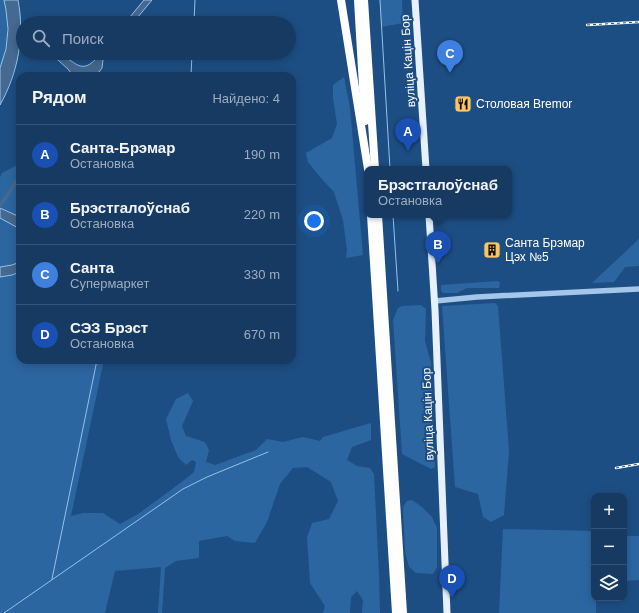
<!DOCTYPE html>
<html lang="ru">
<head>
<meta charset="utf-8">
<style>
  :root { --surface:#163a62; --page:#23456b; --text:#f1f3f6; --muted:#9eadbe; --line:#355477; --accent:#8c9099 }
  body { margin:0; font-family:Helvetica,sans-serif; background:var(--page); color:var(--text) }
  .controls { position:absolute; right:12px; bottom:12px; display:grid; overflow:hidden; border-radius:8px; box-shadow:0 2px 10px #0003 }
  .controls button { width:36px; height:36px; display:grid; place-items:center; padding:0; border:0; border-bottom:1px solid var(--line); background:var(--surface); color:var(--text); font:20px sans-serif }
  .you { position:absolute; left:314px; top:221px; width:14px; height:14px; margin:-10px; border:3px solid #fff; border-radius:50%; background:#1a73e8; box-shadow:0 0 0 6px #1a73e833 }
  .badge { display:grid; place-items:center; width:26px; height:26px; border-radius:50%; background:var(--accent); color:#fff; font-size:13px; font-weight:700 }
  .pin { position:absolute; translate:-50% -33px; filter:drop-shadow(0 1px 2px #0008) }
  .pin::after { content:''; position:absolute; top:21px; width:14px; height:12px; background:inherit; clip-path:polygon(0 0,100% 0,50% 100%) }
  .popup { position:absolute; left:364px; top:166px; width:148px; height:52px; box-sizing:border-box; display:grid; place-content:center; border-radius:8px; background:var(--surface); filter:drop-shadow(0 1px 3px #0005); font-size:13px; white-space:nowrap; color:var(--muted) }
  .popup b { font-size:15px; color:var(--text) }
  .popup::after { content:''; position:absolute; left:50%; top:100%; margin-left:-8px; border:8px solid transparent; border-top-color:var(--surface) }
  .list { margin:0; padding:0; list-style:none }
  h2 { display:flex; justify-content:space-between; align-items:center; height:52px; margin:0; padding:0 16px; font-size:17px }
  h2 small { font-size:13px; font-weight:400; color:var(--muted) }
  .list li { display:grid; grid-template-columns:26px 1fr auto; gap:12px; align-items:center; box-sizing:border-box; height:60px; padding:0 16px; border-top:1px solid var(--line) }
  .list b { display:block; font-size:15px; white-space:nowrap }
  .list p { margin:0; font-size:13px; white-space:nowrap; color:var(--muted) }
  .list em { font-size:13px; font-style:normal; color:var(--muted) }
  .icon { flex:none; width:22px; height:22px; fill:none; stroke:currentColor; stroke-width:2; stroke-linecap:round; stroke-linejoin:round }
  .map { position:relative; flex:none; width:639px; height:613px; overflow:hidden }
  .search { position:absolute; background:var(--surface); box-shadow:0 2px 10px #0003; left:16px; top:16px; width:280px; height:44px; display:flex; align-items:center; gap:10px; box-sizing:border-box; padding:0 14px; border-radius:22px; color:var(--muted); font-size:15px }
  .panel { position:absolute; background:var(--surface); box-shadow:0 2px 10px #0003; left:16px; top:72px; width:280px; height:292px; border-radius:12px }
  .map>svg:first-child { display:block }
  .green { fill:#2c66a0 }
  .water { fill:#456990; stroke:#96c2ec }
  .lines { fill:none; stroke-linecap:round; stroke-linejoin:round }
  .stream { stroke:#96c2ec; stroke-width:1 }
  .canal { stroke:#456990; stroke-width:4 }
  .minor { stroke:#a3c6ea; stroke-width:5.5 }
  .major { stroke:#e7f1fe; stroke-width:7 }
  .highway { stroke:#fff; stroke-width:8 }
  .rail-casing { stroke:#fff; stroke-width:2.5 }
  .rail { stroke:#1d4e83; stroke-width:1; stroke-dasharray:3; stroke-linecap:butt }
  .labels { text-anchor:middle; stroke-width:4; stroke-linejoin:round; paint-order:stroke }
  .street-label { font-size:12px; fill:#fff; stroke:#1d4e83 }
  .poi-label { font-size:12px; fill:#fff; stroke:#1d4e83; text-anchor:start }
</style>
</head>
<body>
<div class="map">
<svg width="639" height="613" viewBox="0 0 639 613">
  <rect width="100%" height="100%" fill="#1d4e83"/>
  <g class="green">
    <path d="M0,0H4L5,1C9,26 9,45 0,68Z"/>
    <path d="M380,0H402L403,23L381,27Z"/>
    <path d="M344,77L350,108L363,255L346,258L347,250L343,220L334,192L320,177L308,162L306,153L332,138L337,124L333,98V85Z"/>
    <path d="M20,162V171L16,181L18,183L20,181V217L0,208V177L2,173L17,165Z"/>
    <path d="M0,218L20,229V262L12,265L0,267Z"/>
    <path d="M639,239V266L625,267L614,282L592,283Z"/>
    <path d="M20,272V360H104L71,516L83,513H103L120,524L138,514L179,484L194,472L196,462L192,460L186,465L178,457L171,440L166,419L176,399L188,393L193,401L182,426L186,436L205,442L209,450L206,462L215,465L256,450L267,439L283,442L303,437L320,441L323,437L371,423V440L352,447L347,460L357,466L370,468L374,474L379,575L380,613H362L363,600L357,591L351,597L350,613H323L325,606L310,583L307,537L312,523L329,519L338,501L331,482L307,467L293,468L280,484L267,522L255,543L235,541L227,536L199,541V558L176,561L165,568L162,613H158L161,567L115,571L105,613H0V277L7,276Z"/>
    <path d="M498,281L500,283L499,288H467L457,293H443L441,290V285Z"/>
    <path d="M495,303L498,306L509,451L504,515L491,522L483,517L478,494L455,487L442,306Z"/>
    <path d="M421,305L426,309L425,341L431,363L435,467L431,469L402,454L393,320L398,308L402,306Z"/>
    <path d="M412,500L422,507L432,517L437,528V567L433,574L416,573L409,567L405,552L403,507L407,501Z"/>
    <path d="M503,529L594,531V598H596V613H499Z"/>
    <path d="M624,536H639V580L624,581Z"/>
  </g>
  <g class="water">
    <path d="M4,0H18C25,36 18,73 0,105V68L6,49L8,29L6,10Z"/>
    <path d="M144,0H152L133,23H125Z"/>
    <path d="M50,53C75,53 78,83 101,53H108L103,60L102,68L99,72L92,76H73L68,69Z"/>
    <path d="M0,208L20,217V229L0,218Z"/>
    <path d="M20,262V272L12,275L0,277V267L12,265Z"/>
  </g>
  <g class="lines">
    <g class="stream">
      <path d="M380,0L390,169"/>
      <path d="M194,23L195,0"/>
      <path d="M191,76L192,53"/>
      <path d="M393,215L398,291"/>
      <path d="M52,579L97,360"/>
      <path d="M4,613L183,489L207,477L268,452"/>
    </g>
    <path class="canal" d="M0,206L20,176"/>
    <path class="minor" d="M435,301L477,297L639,289"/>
    <g class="major">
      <path d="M415,0L426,169"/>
      <path d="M429,215L435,310L447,613"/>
    </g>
    <g class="highway">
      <path d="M341,0L368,169"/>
      <path d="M358,0L365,121"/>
      <path d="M364,0L375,169"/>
      <path d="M371,215L396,613"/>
      <path d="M378,215L403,613"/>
    </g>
    <g class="rail-casing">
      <g id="rail">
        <path d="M587,25L639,22"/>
        <path d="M616,468L639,464"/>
      </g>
    </g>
    <use href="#rail" class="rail"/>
  </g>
  <defs>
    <g id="restaurant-square" transform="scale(0.9)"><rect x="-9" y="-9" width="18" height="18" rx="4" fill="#fac661" stroke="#1d4e83"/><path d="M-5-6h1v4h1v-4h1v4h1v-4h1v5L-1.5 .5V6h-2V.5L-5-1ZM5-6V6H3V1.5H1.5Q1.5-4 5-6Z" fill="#111"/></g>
    <g id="building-square" transform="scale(0.9)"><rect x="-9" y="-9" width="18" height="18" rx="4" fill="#fac661" stroke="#1d4e83"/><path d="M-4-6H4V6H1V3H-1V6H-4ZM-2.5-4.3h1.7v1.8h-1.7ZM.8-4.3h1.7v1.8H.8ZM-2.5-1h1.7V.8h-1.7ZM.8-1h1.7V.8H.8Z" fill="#111"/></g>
  </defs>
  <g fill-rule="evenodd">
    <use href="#restaurant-square" x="463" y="104"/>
    <use href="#building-square" x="492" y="250"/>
  </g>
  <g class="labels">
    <g class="street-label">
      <text transform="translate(408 61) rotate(-94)" y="4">вуліца Кацін Бор</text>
      <text transform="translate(428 414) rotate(-92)" y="4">вуліца Кацін Бор</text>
    </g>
    <g class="poi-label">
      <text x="476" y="108">Столовая Bremor</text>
      <text x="505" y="247">Санта Брэмар<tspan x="505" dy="14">Цэх №5</tspan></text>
    </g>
  </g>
</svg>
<div class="controls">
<button>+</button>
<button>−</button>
<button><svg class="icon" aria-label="layers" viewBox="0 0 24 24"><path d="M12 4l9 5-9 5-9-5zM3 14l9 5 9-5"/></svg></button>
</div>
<div class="you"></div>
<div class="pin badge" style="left:408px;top:151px;background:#1a4fb4">A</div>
<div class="pin badge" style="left:438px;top:264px;background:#1a4fb4">B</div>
<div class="popup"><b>Брэстгалоўснаб</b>Остановка</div>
<div class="pin badge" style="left:450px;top:73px;background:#3f7fe0">C</div>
<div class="pin badge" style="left:452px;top:598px;background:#1a4fb4">D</div>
<div class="search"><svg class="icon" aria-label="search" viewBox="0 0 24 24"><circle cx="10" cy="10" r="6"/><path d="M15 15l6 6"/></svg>Поиск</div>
<section class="panel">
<h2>Рядом<small>Найдено: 4</small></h2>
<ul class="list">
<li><span class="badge" style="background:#1a4fb4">A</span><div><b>Санта-Брэмар</b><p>Остановка</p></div><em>190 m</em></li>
<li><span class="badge" style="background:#1a4fb4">B</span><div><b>Брэстгалоўснаб</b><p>Остановка</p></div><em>220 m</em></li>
<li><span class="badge" style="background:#3f7fe0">C</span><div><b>Санта</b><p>Супермаркет</p></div><em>330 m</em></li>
<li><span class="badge" style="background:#1a4fb4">D</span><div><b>СЭЗ Брэст</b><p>Остановка</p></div><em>670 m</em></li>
</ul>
</section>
</div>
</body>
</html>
